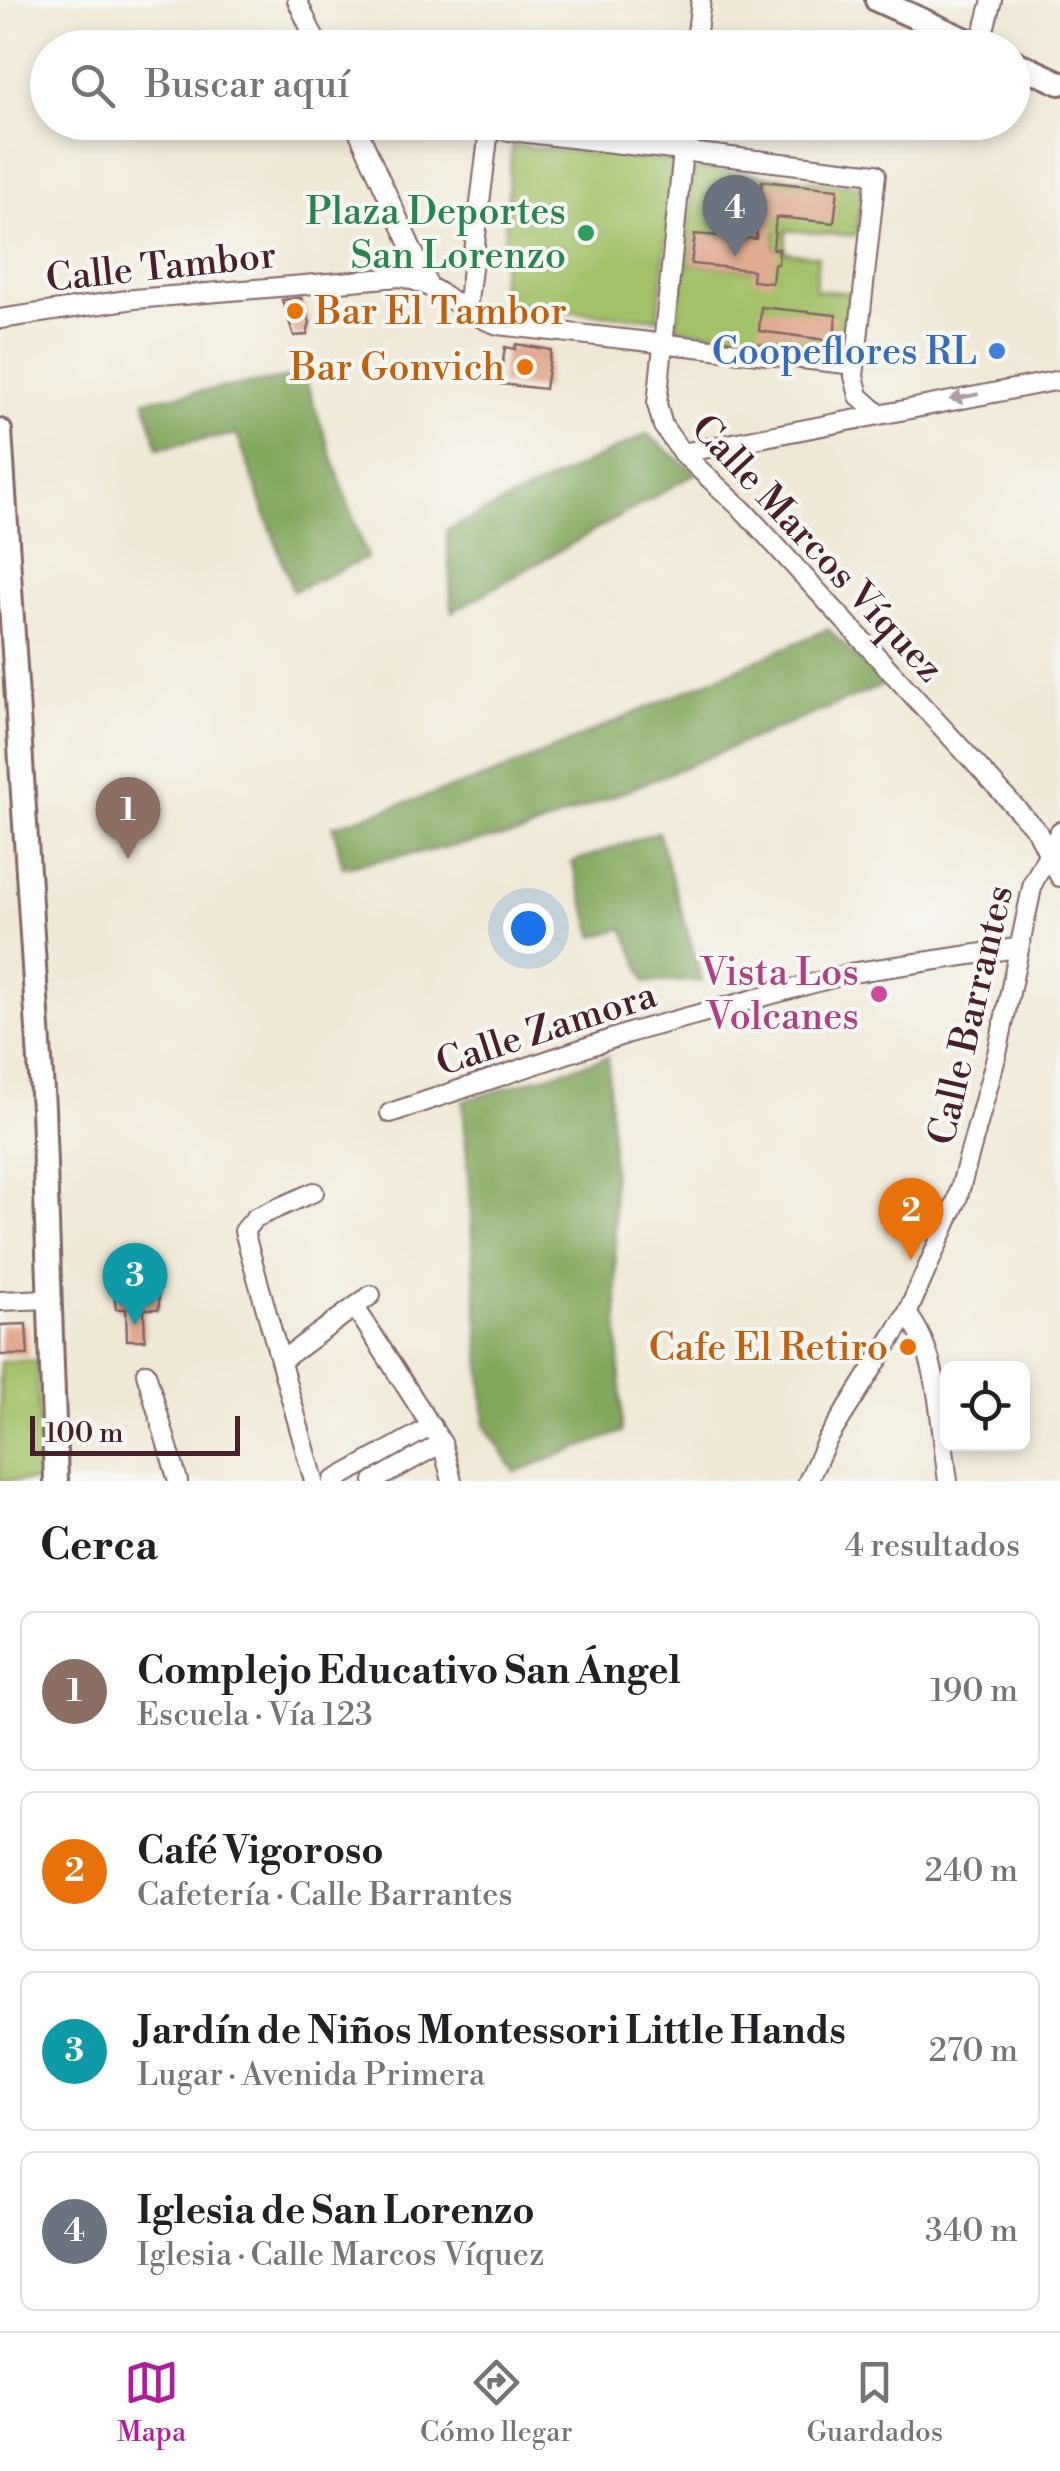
<!DOCTYPE html>
<html lang="es">
<head>
<meta charset="utf-8">
<style>
  :root { --surface:#fff; --page:#f2f2f2; --text:#202124; --muted:#757577; --line:#e0e0e0; --accent:#b5179e }
  body { margin:0; font-family:"Libre Bodoni",serif; background:var(--page); color:var(--text) }
  .controls { position:absolute; right:30px; bottom:30px; display:grid; overflow:hidden; border-radius:15px; box-shadow:0 5px 15px #0003 }
  .controls button { width:90px; height:90px; display:grid; place-items:center; padding:0; border:0; border-bottom:2px solid var(--line); background:var(--surface); color:var(--text); font:50px sans-serif }
  .scale { position:absolute; left:30px; bottom:25px; width:210px; box-sizing:border-box; padding-left:10px; border:5px solid #4a1f2b; border-top:0; font-size:28px; line-height:35px; white-space:nowrap; color:#4a1f2b; -webkit-text-stroke:8px #f6f6f2; paint-order:stroke }
  .you { position:absolute; left:528px; top:928px; width:35px; height:35px; margin:-25px; border:8px solid #fff; border-radius:50%; background:#1a73e8; box-shadow:0 0 0 15px #1a73e833 }
  .badge { display:grid; place-items:center; width:65px; height:65px; border-radius:50%; background:var(--accent); color:#fff; font-size:32px; font-weight:700 }
  .pin { position:absolute; translate:-50% -82px; filter:drop-shadow(0 2px 5px #0008) }
  .pin::after { content:''; position:absolute; top:52px; width:35px; height:30px; background:inherit; clip-path:polygon(0 0,100% 0,50% 100%) }
  .list { margin:0; padding:0; list-style:none }
  h2 { display:flex; justify-content:space-between; align-items:center; height:130px; margin:0; padding:0 40px; font-size:42px }
  h2 small { font-size:32px; font-weight:400; color:var(--muted) }
  .list li { display:grid; grid-template-columns:65px 1fr auto; gap:30px; align-items:center; box-sizing:border-box; height:160px; margin:0 20px 20px; padding:0 20px; border:2px solid var(--line); border-radius:15px }
  .list b { display:block; font-size:38px; white-space:nowrap }
  .list p { margin:0; font-size:32px; white-space:nowrap; color:var(--muted) }
  .list em { font-size:32px; font-style:normal; color:var(--muted) }
  .icon { flex:none; width:55px; height:55px; fill:none; stroke:currentColor; stroke-width:2; stroke-linecap:round; stroke-linejoin:round }
  .map { position:relative; flex:none; width:1060px; height:1481px; overflow:hidden }
  .search { position:absolute; background:var(--surface); box-shadow:0 5px 15px #0003; left:30px; right:30px; top:30px; height:110px; display:flex; align-items:center; gap:25px; box-sizing:border-box; padding:0 35px; border-radius:55px; color:var(--muted); font-size:38px }
  .sheet { height:850px; background:var(--surface) }
  nav { display:flex; justify-content:space-around; align-items:center; box-sizing:border-box; height:140px; border-top:2px solid var(--line); background:var(--surface); font-size:28px; color:var(--muted) }
  nav a { display:grid; justify-items:center; gap:5px }
  nav .on { color:var(--accent) }
  .map>svg:first-child { display:block }
  .green { fill:#a2c169; stroke:#76704a; stroke-width:2.5; fill-rule:evenodd }
  .forest { fill:#81a75d; stroke:#666344; stroke-width:2.5 }
  .building { fill:#e0ac91 }
  .lines { fill:none; stroke-linecap:round; stroke-linejoin:round }
  .minor-casing { stroke:#846666; stroke-width:22 }
  .major-casing { stroke:#846666; stroke-width:28 }
  .minor { stroke:#fff; stroke-width:18 }
  .major { stroke:#fff; stroke-width:22 }
  .oneway { fill:#ae9aa0 }
  .leisure-dot { fill:#2e9e5b; stroke:#f6f6f2; stroke-width:4 }
  .food-dot { fill:#e8710a; stroke:#f6f6f2; stroke-width:4 }
  .shop-dot { fill:#3f7fe0; stroke:#f6f6f2; stroke-width:4 }
  .hotel-dot { fill:#d1479c; stroke:#f6f6f2; stroke-width:4 }
  .labels { text-anchor:middle; stroke-width:8; stroke-linejoin:round; paint-order:stroke }
  .leisure-label { font-size:38px; fill:#27864d; stroke:#f6f6f2; text-anchor:end }
  .street-label { font-size:38px; fill:#4a1f2b; stroke:#f6f6f2 }
  .food-label { font-size:38px; fill:#c56008; stroke:#f6f6f2; text-anchor:end }
  .shop-label { font-size:38px; fill:#366cbe; stroke:#f6f6f2; text-anchor:end }
  .hotel-label { font-size:38px; fill:#b23c85; stroke:#f6f6f2; text-anchor:end }
</style>
</head>
<body>
<div class="map">
<svg width="1060" height="1481" viewBox="0 0 1060 1481">
  <rect width="100%" height="100%" fill="#f6f6f2"/>
  <filter id="ink" filterUnits="userSpaceOnUse"><feTurbulence type="fractalNoise" baseFrequency=".01" numOctaves="2"/><feDisplacementMap in="SourceGraphic" scale="20" xChannelSelector="R" yChannelSelector="G"/><feConvolveMatrix kernelMatrix="1 2 1 2 8 2 1 2 1" color-interpolation-filters="sRGB"/></filter>
  <filter id="wash" filterUnits="userSpaceOnUse"><feTurbulence type="fractalNoise" baseFrequency=".0048" numOctaves="4" result="noise"/><feDisplacementMap in="SourceGraphic" scale="40" xChannelSelector="R" yChannelSelector="G"/><feGaussianBlur stdDeviation="2.25" result="paint"/><feColorMatrix in="noise" values="0 0 0 0 0 0 0 0 0 0 0 0 0 0 0 0 0 1.4 0 .05"/><feComposite in="paint" operator="in"/></filter>
  <g filter="url(#wash)">
    <rect width="100%" height="100%" fill="#f0e9d5"/>
    <g class="green">
      <path d="M512,145L675,162L658,319L499,305Z"/>
      <path d="M695,168L861,186L856,236L786,230L785,252L818,256L815,290L849,293L843,350L676,328ZM757,229L775,231L773,249H778L774,264L753,270L691,264L696,234L756,239Z"/>
      <path d="M37,1360L41,1481H0V1362Z"/>
    </g>
    <g class="forest">
      <path d="M291,377L294,382L305,378L367,558L293,591L237,434L158,448L145,400Z"/>
      <path d="M647,434L696,473L452,612L447,530Z"/>
      <path d="M828,629L884,685L523,833L343,867L333,826L493,775Z"/>
      <path d="M658,832L702,981L646,982L624,928L595,937L572,862Z"/>
      <path d="M608,1057L622,1432L515,1472L485,1426L463,1101Z"/>
    </g>
    <g id="blocks">
      <g class="building">
        <path d="M762,181L838,189L834,223L776,217L773,249H779L778,264H774L772,283L752,281L753,270L691,264L695,234L756,239Z"/>
        <path d="M301,298L310,322L307,335L294,336L282,300Z"/>
        <path d="M761,307L836,315L834,341L759,331Z"/>
        <path d="M516,344L551,350L545,389L500,384L505,347L515,349Z"/>
        <path d="M114,1295H159V1309H144L145,1340H127L126,1309H116Z"/>
        <path d="M26,1324L28,1355H0V1325Z"/>
      </g>
    </g>
  </g>
  <g filter="url(#ink)">
    <use href="#blocks" fill-opacity="0" stroke="#846666" stroke-width="2.5"/>
    <g class="lines">
      <g class="minor-casing">
        <g id="minor">
          <path d="M297,0L319,48"/>
          <path d="M980,45L992,0"/>
          <path d="M695,48L701,0"/>
          <path d="M354,122L427,282"/>
          <path d="M433,122L876,174L854,376L859,396L878,413"/>
          <path d="M686,122L657,404L663,426L682,453L744,511L1037,831L1060,877"/>
          <path d="M467,309L489,130"/>
          <path d="M0,319L134,299L400,277C442,285 460,313 498,325L855,365"/>
          <path d="M682,453L1060,380"/>
          <path d="M390,1113L632,1032L851,973L1016,948"/>
          <path d="M314,1192L255,1218L244,1231L314,1481"/>
          <path d="M0,1301L49,1299"/>
          <path d="M355,1307L442,1443L452,1481"/>
          <path d="M907,1314C941,1355 940,1430 948,1481"/>
          <path d="M282,1360L371,1295"/>
          <path d="M146,1373L178,1481"/>
          <path d="M333,1481L432,1426"/>
          <path d="M374,1481L442,1443"/>
          <path d="M808,1481L826,1442L907,1314L957,1200L997,1054L1033,883L1060,831"/>
        </g>
      </g>
      <g class="major-casing">
        <g id="major">
          <path d="M877,0L984,48"/>
          <path d="M1012,61L1060,83"/>
          <path d="M0,431L43,1108L56,1481"/>
        </g>
      </g>
      <use href="#minor" class="minor"/>
      <use href="#major" class="major"/>
    </g>
    <defs><path id="oneway-solid" d="M-6-.8H1V-3.2L6.5 0L1 3.2V.8H-6Z" transform="scale(2.5)"/></defs>
    <use class="oneway" href="#oneway-solid" transform="translate(964 397) rotate(169)"/>
  </g>
  <circle class="leisure-dot" cx="586" cy="233" r="10"/>
  <g class="food-dot">
    <circle cx="295" cy="311" r="10"/>
    <circle cx="525" cy="367" r="10"/>
    <circle cx="908" cy="1347" r="10"/>
  </g>
  <circle class="shop-dot" cx="997" cy="351" r="10"/>
  <circle class="hotel-dot" cx="879" cy="994" r="10"/>
  <g class="labels">
    <g class="leisure-label">
      <text x="566" y="224">Plaza Deportes<tspan x="566" dy="44">San Lorenzo</tspan></text>
    </g>
    <g class="street-label">
      <text transform="translate(161 266) rotate(-6)" y="13">Calle Tambor</text>
      <text transform="translate(818 548) rotate(47)" y="13">Calle Marcos Víquez</text>
      <text transform="translate(970 1015) rotate(-77)" y="13">Calle Barrantes</text>
      <text transform="translate(546 1028) rotate(-18)" y="13">Calle Zamora</text>
    </g>
    <g class="food-label">
      <text x="315" y="324" text-anchor="start">Bar El Tambor</text>
      <text x="505" y="380">Bar Gonvich</text>
      <text x="888" y="1360">Cafe El Retiro</text>
    </g>
    <g class="shop-label">
      <text x="977" y="364">Coopeflores RL</text>
    </g>
    <g class="hotel-label">
      <text x="859" y="985">Vista Los<tspan x="859" dy="44">Volcanes</tspan></text>
    </g>
  </g>
</svg>
<div class="controls">
<button><svg class="icon" aria-label="locate" viewBox="0 0 24 24"><circle cx="12" cy="12" r="6"/><path d="M12 2v4M12 18v4M2 12h4M18 12h4"/></svg></button>
</div>
<div class="scale">100 m</div>
<div class="you"></div>
<div class="pin badge" style="left:128px;top:859px;background:#8d6e63">1</div>
<div class="pin badge" style="left:911px;top:1260px;background:#e8710a">2</div>
<div class="pin badge" style="left:135px;top:1325px;background:#0f9aa8">3</div>
<div class="pin badge" style="left:735px;top:257px;background:#6b7280">4</div>
<div class="search"><svg class="icon" aria-label="search" viewBox="0 0 24 24"><circle cx="10" cy="10" r="6"/><path d="M15 15l6 6"/></svg>Buscar aquí</div>
</div>
<section class="sheet">
<h2>Cerca<small>4 resultados</small></h2>
<ul class="list">
<li><span class="badge" style="background:#8d6e63">1</span><div><b>Complejo Educativo San Ángel</b><p>Escuela · Vía 123</p></div><em>190 m</em></li>
<li><span class="badge" style="background:#e8710a">2</span><div><b>Café Vigoroso</b><p>Cafetería · Calle Barrantes</p></div><em>240 m</em></li>
<li><span class="badge" style="background:#0f9aa8">3</span><div><b>Jardín de Niños Montessori Little Hands</b><p>Lugar · Avenida Primera</p></div><em>270 m</em></li>
<li><span class="badge" style="background:#6b7280">4</span><div><b>Iglesia de San Lorenzo</b><p>Iglesia · Calle Marcos Víquez</p></div><em>340 m</em></li>
</ul>
</section>
<nav>
<a class="on"><svg class="icon" aria-label="map" viewBox="0 0 24 24"><path d="M3 6l6-2 6 2 6-2v14l-6 2-6-2-6 2zM9 4v14M15 6v14"/></svg>Mapa</a>
<a><svg class="icon" aria-label="directions" viewBox="0 0 24 24"><path d="M12 3l9 9-9 9-9-9zM9 14v-3h6M13 9l2 2-2 2"/></svg>Cómo llegar</a>
<a><svg class="icon" aria-label="saved" viewBox="0 0 24 24"><path d="M7 4h10v16l-5-4-5 4z"/></svg>Guardados</a>
</nav>
</body>
</html>
